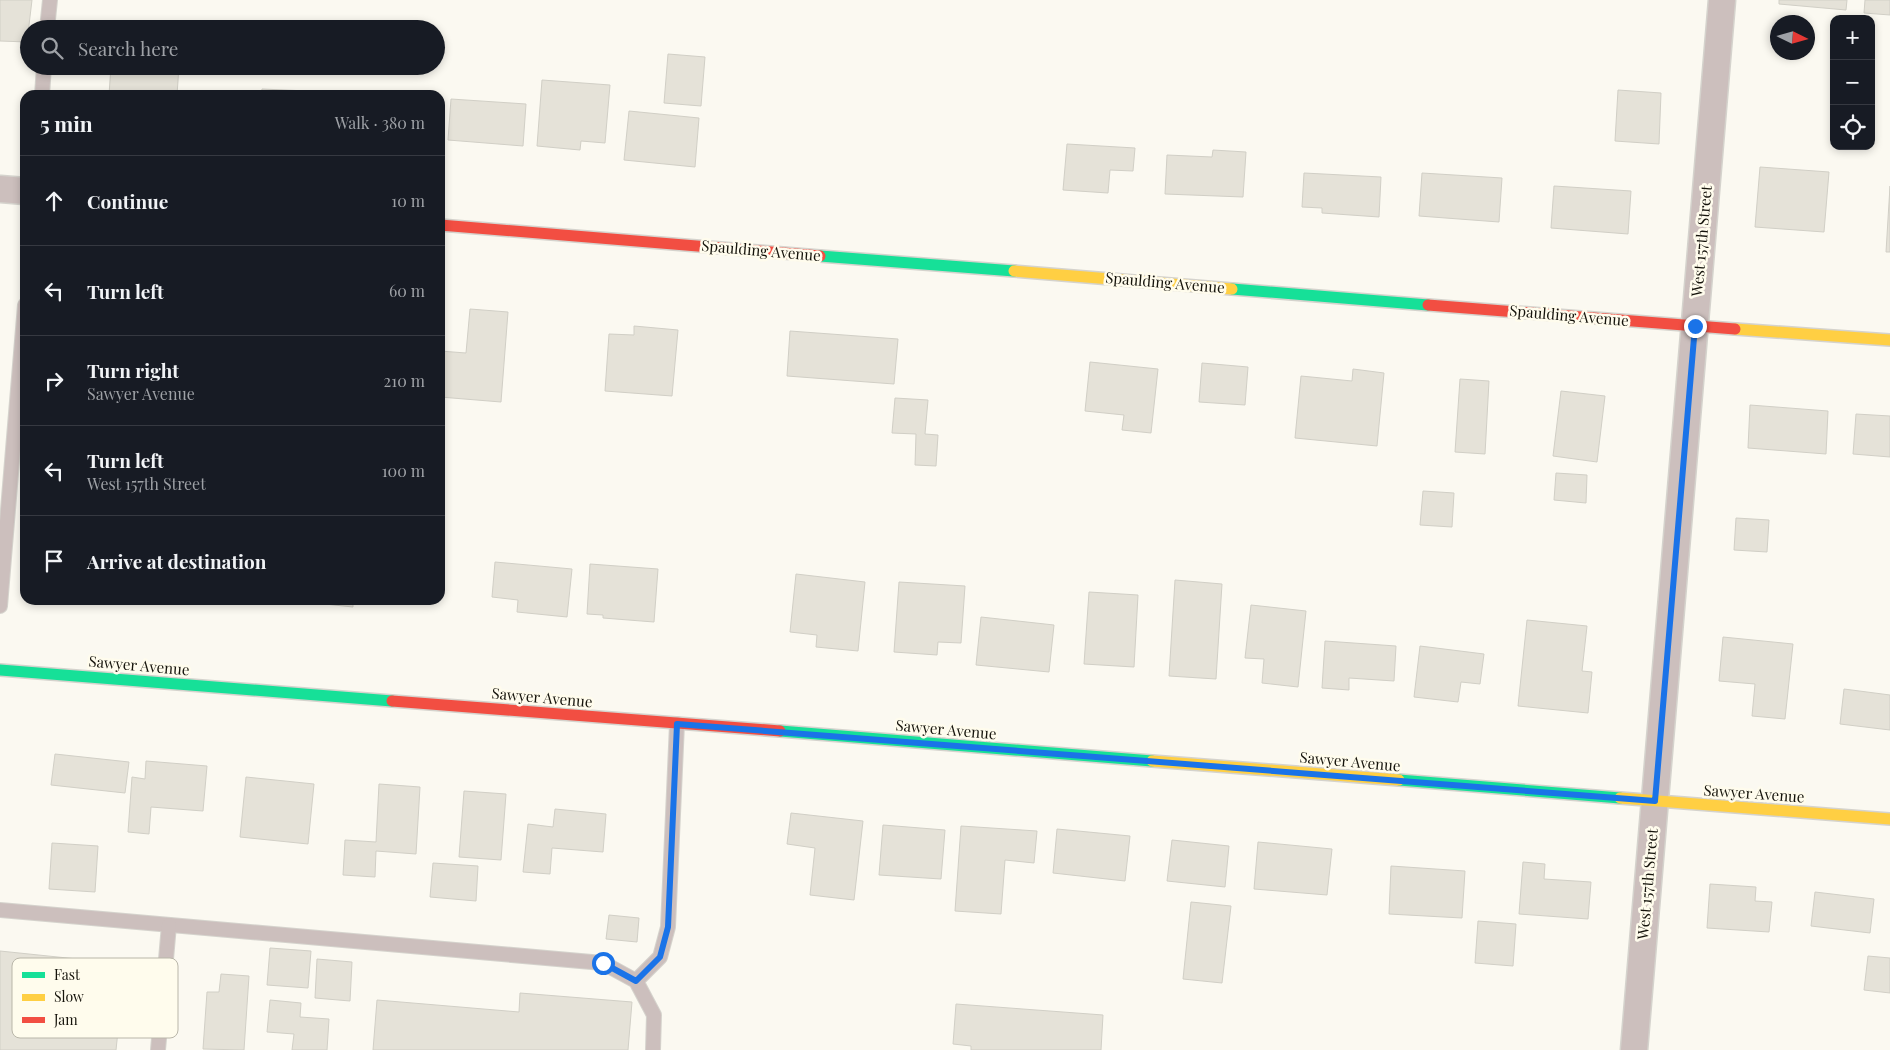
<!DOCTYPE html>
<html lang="en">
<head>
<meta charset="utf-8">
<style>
  :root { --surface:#171b24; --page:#242831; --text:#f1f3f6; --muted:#9ea1a6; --line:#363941 }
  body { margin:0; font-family:"Playfair Display",serif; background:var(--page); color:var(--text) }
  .controls { position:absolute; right:15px; top:15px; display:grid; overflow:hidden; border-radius:10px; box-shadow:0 2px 8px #0003 }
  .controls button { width:45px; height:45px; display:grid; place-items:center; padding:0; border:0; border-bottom:1px solid var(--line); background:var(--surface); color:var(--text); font:25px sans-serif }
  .compass { position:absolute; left:1770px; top:15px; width:45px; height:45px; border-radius:50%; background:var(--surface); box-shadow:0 2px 8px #0003; rotate:95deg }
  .stop { position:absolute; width:15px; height:15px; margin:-11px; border:4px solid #1a73e8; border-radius:50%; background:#fff }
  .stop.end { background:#1a73e8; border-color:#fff; box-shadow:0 1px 5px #0008 }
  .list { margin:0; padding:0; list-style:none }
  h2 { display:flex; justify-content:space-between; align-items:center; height:65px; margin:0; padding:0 20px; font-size:21px }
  h2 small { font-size:16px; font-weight:400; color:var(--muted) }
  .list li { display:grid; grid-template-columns:32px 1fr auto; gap:15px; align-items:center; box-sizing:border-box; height:90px; padding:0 20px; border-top:1px solid var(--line) }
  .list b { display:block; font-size:19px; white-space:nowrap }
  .list p { margin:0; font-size:16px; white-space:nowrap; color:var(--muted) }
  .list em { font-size:16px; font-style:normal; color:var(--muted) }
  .icon { flex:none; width:28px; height:28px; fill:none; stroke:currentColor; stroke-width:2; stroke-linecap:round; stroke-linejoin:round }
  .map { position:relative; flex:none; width:1890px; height:1050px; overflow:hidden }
  .search { position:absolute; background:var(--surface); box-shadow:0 2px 8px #0003; left:20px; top:20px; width:425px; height:55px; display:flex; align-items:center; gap:12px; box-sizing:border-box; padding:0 18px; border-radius:28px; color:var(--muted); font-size:19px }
  .panel { position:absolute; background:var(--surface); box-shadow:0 2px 8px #0003; left:20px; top:90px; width:425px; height:515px; border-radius:15px }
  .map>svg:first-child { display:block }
  .building { fill:#e5e2d8; stroke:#d1cfc6 }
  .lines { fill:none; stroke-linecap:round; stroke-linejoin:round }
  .lane-casing { stroke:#d5d3cd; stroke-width:16 }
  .street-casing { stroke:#d5d3cd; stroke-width:29 }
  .fast-casing { stroke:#d5d3cd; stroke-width:14 }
  .slow-casing { stroke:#d5d3cd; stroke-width:14 }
  .jam-casing { stroke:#d5d3cd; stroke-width:14 }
  .lane { stroke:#ccbfbd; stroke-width:14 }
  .street { stroke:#ccbfbd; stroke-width:26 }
  .fast { stroke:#16e098; stroke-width:11 }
  .slow { stroke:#ffcf43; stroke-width:11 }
  .jam { stroke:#f24e42; stroke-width:11 }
  .route { stroke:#1a73e8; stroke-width:6 }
  .labels { text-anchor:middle; stroke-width:5; stroke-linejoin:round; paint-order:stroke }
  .street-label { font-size:15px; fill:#15130b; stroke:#fffced }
  .key { fill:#fffced; stroke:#b9b6a9; stroke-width:1 }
  .key-label { font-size:14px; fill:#15130b }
</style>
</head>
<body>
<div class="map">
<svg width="1890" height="1050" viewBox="0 0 1890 1050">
  <rect width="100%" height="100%" fill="#fbf9f1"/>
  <g class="building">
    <path d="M0,0H32L27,42L0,41Z"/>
    <path d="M1779,0H1847L1846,10L1779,4Z"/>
    <path d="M1865,0H1890V15L1864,13Z"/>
    <path d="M668,54L705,57L701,106L664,103Z"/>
    <path d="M111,66H179L177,95H109Z"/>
    <path d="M542,80L610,85L605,143L581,141L580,150L537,146Z"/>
    <path d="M262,89L307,91L306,95H261Z"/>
    <path d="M1618,90L1661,93L1659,144L1615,141Z"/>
    <path d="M350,92L393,95H350Z"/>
    <path d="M451,99L526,104L523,146L448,140Z"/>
    <path d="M629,111L699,118L695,167L624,160Z"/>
    <path d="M1067,144L1135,148L1133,171L1110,170L1108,193L1063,190Z"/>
    <path d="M1213,150L1246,152L1243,197L1165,194L1167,155L1212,157Z"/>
    <path d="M1760,167L1829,172L1824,232L1755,227Z"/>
    <path d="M1304,173L1381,177L1379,217L1322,213V208L1302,207Z"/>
    <path d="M1422,173L1502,178L1499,222L1419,216Z"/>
    <path d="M1554,186L1631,191L1628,234L1551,228Z"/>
    <path d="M1890,186V252H1886Z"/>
    <path d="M470,309L508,312L501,402L440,397V351L466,353Z"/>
    <path d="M634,326L678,330L672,396L605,391L609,334L634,335Z"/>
    <path d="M790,331L898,339L894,384L787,376Z"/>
    <path d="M1090,362L1158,369L1151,433L1122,430L1124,415L1085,411Z"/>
    <path d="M1202,363L1248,367L1245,405L1199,402Z"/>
    <path d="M1353,369L1384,373L1377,446L1295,438L1301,376L1352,381Z"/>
    <path d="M1460,379L1489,381L1485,454L1455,452Z"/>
    <path d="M1561,391L1605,396L1597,462L1553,456Z"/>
    <path d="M895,398L928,400L925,434L938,435L936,466L915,465L916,434L892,433Z"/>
    <path d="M1750,405L1828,411L1826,454L1748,448Z"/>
    <path d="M1856,414L1890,416V457L1853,454Z"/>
    <path d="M1556,473L1587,475L1586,503L1554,500Z"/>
    <path d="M1423,491L1454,493L1452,527L1420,525Z"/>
    <path d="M1736,518L1769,520L1767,552L1734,550Z"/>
    <path d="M495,562L572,569L567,617L517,612L518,600L492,597Z"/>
    <path d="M590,564L658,569L654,622L603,618V615L587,614Z"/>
    <path d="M796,574L865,582L858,651L816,647L817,635L790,632Z"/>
    <path d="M1175,580L1222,584L1216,679L1169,676Z"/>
    <path d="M899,582L965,586L961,643L938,642L937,655L894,652Z"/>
    <path d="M1089,592L1138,595L1134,667L1084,664Z"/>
    <path d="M315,600H353V607L315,603Z"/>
    <path d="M1251,605L1306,611L1298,687L1262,683L1264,659L1245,658Z"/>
    <path d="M981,617L1054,625L1049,672L976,665Z"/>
    <path d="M1527,620L1587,626L1582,671L1592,672L1588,713L1518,706Z"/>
    <path d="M1723,637L1793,644L1785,719L1752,716L1755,684L1719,681Z"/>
    <path d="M1325,641L1396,646L1394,681L1349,678V690L1322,688Z"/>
    <path d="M1420,646L1484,654L1480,684L1461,682L1458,702L1414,697Z"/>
    <path d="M1844,689L1890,695V730L1840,724Z"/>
    <path d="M55,754L129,762L125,793L51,785Z"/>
    <path d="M146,761L207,766L203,811L151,807L149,834L128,832L132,777L145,779Z"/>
    <path d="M246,777L314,784L308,844L240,837Z"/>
    <path d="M379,784L420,787L416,854L376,851L375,877L343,875L345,840L376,842Z"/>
    <path d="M464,791L506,794L501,860L459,857Z"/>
    <path d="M555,809L606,814L603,852L552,848L550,874L523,872L528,824L553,827Z"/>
    <path d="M791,813L863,821L854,900L810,895L815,848L787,844Z"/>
    <path d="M883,825L945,830L941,879L879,875Z"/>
    <path d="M961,826L1037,831L1034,863L1005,860L1001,914L955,911Z"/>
    <path d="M1057,829L1130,836L1125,881L1053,873Z"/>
    <path d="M1172,840L1229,846L1225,887L1167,881Z"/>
    <path d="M1258,842L1332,849L1327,895L1254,889Z"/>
    <path d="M52,843L98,846L95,892L49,889Z"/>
    <path d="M1523,862L1545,864L1544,879L1591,882L1588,919L1519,914Z"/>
    <path d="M433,863L478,866L476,901L430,897Z"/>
    <path d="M1391,866L1465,871L1462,918L1389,914Z"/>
    <path d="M1710,884L1756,887L1755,901L1772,902L1769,932L1707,928Z"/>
    <path d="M1815,892L1874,899L1870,933L1811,926Z"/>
    <path d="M1191,902L1231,906L1222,983L1183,979Z"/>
    <path d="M609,915L639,918L637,942L606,939Z"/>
    <path d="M1478,921L1516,924L1513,966L1475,963Z"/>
    <path d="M270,948L311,951L308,988L267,985Z"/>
    <path d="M0,951L125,964L116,1050H0Z"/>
    <path d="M1868,956L1890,958V993L1864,990Z"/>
    <path d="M317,959L352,962L350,1001L315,998Z"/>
    <path d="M221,974L249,976L244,1050L203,1049L207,992H219Z"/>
    <path d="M520,993L632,1002L628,1050H373L377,1000L519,1012Z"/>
    <path d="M270,1000L301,1003L300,1017L329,1019L327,1050H292L294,1034L267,1032Z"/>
    <path d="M956,1004L1103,1015L1101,1050H971V1046L953,1044Z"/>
  </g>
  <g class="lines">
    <g class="lane-casing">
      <g id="lane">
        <path d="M47,29L50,0"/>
        <path d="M42,95L44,66"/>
        <path d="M0,606L25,305"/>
        <path d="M0,910L603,963L636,981L654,1015L653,1050"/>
        <path d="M636,981L660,957L668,927L677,724"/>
        <path d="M158,1050L169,925"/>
      </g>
    </g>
    <g class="street-casing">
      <g id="street">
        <path d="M0,189L25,191"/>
        <path d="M1634,1050L1722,0"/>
      </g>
    </g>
    <g class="fast-casing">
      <g id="fast">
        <path d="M820,256L1014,271"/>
        <path d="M1232,289L1428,305"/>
        <path d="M0,670L392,701"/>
        <path d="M780,731L1152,761"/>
        <path d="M1399,780L1620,798"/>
      </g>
    </g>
    <g class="slow-casing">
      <g id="slow">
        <path d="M1014,271L1232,289"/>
        <path d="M1735,329L1890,340"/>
        <path d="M1152,761L1399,780"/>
        <path d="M1620,798L1890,819"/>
      </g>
    </g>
    <g class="jam-casing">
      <g id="jam">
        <path d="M440,225L820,256"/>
        <path d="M1428,305L1735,329"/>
        <path d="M392,701L780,731"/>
      </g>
    </g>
    <use href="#lane" class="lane"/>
    <use href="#street" class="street"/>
    <use href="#fast" class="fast"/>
    <use href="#slow" class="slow"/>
    <use href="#jam" class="jam"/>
  </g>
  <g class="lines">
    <path class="route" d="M603,963L636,981L660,957L668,927L677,724L1655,801L1695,326"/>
  </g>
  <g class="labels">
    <g class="street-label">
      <text transform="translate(1702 241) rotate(-85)" y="5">West 157th Street</text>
      <text transform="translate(761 251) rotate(5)" y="5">Spaulding Avenue</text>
      <text transform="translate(1165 283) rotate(5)" y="5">Spaulding Avenue</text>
      <text transform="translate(1569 316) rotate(5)" y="5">Spaulding Avenue</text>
      <text transform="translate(139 666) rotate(5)" y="5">Sawyer Avenue</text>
      <text transform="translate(542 698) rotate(5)" y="5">Sawyer Avenue</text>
      <text transform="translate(946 730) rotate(5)" y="5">Sawyer Avenue</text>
      <text transform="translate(1350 762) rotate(5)" y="5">Sawyer Avenue</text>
      <text transform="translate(1754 794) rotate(4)" y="5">Sawyer Avenue</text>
      <text transform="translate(1648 884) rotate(-85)" y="5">West 157th Street</text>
    </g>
  </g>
  <rect x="12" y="958" width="166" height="80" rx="8" class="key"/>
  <rect x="22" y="972" width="23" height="6" fill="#16e098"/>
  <rect x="22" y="994" width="23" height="7" fill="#ffcf43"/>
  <rect x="22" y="1017" width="23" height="6" fill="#f24e42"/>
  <g class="key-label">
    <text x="54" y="980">Fast</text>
    <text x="54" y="1002">Slow</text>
    <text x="54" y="1025">Jam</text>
  </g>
</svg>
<div class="controls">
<button>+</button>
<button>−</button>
<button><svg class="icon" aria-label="locate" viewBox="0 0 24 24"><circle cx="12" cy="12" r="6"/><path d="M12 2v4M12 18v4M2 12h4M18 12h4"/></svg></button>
</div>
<svg class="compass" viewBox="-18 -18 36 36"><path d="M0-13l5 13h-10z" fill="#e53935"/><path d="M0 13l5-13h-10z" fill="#9ea1a6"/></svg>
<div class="stop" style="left:603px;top:963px"></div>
<div class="stop end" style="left:1695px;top:326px"></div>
<div class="search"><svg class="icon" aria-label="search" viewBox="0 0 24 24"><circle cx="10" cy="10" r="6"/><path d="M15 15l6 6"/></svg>Search here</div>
<section class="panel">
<h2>5 min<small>Walk · 380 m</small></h2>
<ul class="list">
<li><svg class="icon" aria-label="ahead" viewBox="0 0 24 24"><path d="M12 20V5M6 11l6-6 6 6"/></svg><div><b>Continue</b></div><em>10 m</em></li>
<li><svg class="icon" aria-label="left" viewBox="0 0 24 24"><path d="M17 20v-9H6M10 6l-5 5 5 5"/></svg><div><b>Turn left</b></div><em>60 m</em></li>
<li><svg class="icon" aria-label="right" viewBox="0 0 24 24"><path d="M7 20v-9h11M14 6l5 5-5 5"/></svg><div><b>Turn right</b><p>Sawyer Avenue</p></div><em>210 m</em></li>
<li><svg class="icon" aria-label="left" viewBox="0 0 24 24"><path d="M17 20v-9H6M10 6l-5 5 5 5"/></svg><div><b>Turn left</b><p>West 157th Street</p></div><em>100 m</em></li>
<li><svg class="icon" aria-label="arrive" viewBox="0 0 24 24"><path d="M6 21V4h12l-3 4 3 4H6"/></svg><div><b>Arrive at destination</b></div></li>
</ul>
</section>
</div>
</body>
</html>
